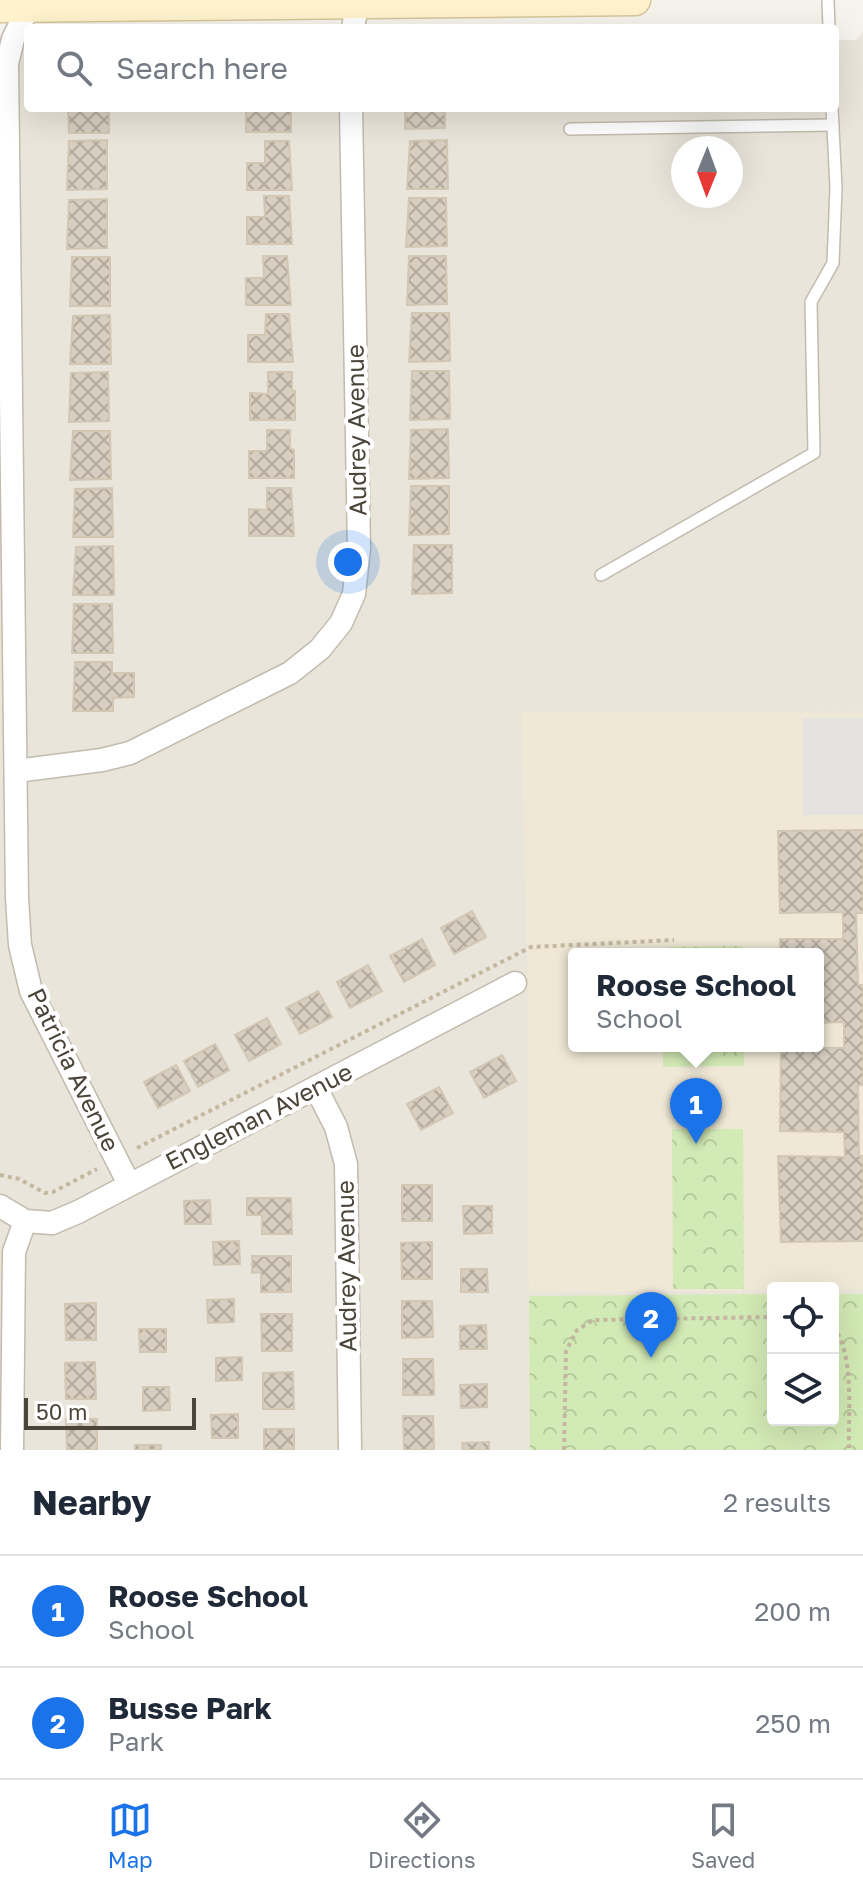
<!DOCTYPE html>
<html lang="en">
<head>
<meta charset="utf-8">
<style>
  :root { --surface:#fff; --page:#f6f6f7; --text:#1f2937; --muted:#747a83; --line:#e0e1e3; --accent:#1a73e8 }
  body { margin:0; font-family:"Golos Text",sans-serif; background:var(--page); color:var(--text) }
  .controls { position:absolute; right:24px; bottom:24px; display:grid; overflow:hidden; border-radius:8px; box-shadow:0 8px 32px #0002 }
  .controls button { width:72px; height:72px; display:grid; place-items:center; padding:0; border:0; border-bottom:2px solid var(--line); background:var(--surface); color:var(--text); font:40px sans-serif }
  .compass { position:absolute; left:671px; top:136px; width:72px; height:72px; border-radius:50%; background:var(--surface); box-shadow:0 8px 32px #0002; rotate:181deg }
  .scale { position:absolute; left:24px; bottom:20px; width:172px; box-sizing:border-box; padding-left:8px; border:4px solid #4b4439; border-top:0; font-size:22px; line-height:28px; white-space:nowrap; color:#4b4439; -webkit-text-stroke:6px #fff; paint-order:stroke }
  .you { position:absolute; left:348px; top:562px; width:28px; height:28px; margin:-20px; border:6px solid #fff; border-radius:50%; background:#1a73e8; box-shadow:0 0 0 12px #1a73e833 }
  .badge { display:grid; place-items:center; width:52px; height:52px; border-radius:50%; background:var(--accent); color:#fff; font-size:26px; font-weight:700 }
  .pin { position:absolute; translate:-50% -66px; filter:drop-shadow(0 2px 4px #0008) }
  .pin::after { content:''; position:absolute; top:42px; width:28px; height:24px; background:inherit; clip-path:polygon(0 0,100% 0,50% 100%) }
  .popup { position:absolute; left:568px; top:948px; width:256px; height:104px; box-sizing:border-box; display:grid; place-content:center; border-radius:8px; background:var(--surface); filter:drop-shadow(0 2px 6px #0005); font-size:26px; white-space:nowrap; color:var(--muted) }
  .popup b { font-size:30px; color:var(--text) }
  .popup::after { content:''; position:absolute; left:50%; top:100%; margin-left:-16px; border:16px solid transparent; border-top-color:var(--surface) }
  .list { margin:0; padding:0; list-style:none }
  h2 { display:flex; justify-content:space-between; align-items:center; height:104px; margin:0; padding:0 32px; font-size:34px }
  h2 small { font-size:26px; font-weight:400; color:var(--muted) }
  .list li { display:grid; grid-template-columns:52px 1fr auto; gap:24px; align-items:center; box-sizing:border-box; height:112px; padding:0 32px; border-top:2px solid var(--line) }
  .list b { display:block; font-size:30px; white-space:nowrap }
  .list p { margin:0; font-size:26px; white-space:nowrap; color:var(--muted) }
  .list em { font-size:26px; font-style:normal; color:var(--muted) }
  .icon { flex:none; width:44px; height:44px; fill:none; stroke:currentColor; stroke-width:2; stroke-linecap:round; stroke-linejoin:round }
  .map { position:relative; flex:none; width:863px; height:1450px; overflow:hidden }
  .search { position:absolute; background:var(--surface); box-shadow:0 8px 32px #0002; left:24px; right:24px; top:24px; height:88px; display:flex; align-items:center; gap:20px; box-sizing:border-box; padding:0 28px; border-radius:8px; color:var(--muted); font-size:30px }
  .sheet { height:328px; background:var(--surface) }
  nav { display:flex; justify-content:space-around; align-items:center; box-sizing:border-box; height:112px; border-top:2px solid var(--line); background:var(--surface); font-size:22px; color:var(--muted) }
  nav a { display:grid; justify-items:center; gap:4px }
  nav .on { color:var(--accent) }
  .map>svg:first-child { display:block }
  .residential { fill:#eae5da; fill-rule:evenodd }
  .education { fill:#efe8d6; fill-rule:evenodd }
  .forest { fill:url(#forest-crowns) }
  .parking { fill:#e5e3e0 }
  .building { fill:url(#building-cross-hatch); stroke:#d3c7b4; stroke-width:2 }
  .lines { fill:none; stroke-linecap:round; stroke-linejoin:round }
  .service-casing { stroke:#c2bbae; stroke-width:14 }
  .minor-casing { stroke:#c2bbae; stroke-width:25 }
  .secondary-casing { stroke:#d6c79b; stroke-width:33 }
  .path { stroke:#c4b79f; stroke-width:4; stroke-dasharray:4 4; stroke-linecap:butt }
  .service { stroke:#fff; stroke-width:11 }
  .minor { stroke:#fff; stroke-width:22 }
  .secondary { stroke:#fff3cd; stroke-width:30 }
  .labels { text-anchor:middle; stroke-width:8; stroke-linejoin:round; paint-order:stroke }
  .street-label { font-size:24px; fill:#4b4439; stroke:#fff }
</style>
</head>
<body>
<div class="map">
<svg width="863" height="1450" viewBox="0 0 863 1450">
  <defs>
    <pattern id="forest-crowns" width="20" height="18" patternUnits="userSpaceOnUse" patternTransform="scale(2)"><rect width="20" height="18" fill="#d2eab5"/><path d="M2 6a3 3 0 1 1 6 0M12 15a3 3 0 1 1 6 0" fill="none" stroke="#b6ca9c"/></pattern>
    <pattern id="building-cross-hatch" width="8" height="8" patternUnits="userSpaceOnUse" patternTransform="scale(2)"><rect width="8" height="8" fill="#d8cfc1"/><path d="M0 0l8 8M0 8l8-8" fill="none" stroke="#b1aa9e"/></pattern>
  </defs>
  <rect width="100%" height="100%" fill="#f6f3ec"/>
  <path class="residential" d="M863,32V1450H0V37H28V108H835V40H856ZM683,148H731V196H683ZM574,954H818V1046H574ZM773,1288H833V1420H773Z"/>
  <path class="education" d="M863,711V1290L773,1288V1291L529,1292L528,1000L521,712ZM574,954H818V1046H574Z"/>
  <g class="forest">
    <path d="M742,946L743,954H668V947Z"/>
    <path d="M663,1046H744V1066L663,1067Z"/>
    <path d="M672,1129H743L744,1289H673Z"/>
    <path d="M773,1294V1420H833V1294H863V1450H530L529,1296Z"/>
  </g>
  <rect class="parking" x="803" y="718" width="60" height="97"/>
  <g class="building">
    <path d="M68,108H109V133H69Z"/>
    <rect x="246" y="108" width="45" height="24"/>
    <path d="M405,108H445V128L405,129Z"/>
    <path d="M107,140V189L67,190L69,141Z"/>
    <path d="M447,140L448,189H407L410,141Z"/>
    <path d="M265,141H289L292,190H247V163H265Z"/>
    <path d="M264,196H289L292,244H247V217H265Z"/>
    <path d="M409,198H446L447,246L406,247Z"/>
    <path d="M107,199V248L67,249L69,200Z"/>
    <path d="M263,256H287L291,305H246V278H264Z"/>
    <path d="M409,256H446L447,304L407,305Z"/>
    <path d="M72,257H110V306H70Z"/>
    <path d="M412,313H449L450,361L409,362Z"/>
    <path d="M266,314H289L293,362H248V335H265Z"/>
    <path d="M110,315L111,364H70L73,316Z"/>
    <path d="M412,371H449L450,419L410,420Z"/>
    <path d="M108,372L109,421L69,422L71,373Z"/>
    <path d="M268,372H292V391H295V420H250V393L268,394Z"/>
    <path d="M448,429L449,478L409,479L411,430Z"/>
    <path d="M267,430H290V449L294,450V478H249V451H267Z"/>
    <path d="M73,431H110L111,479L70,480Z"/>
    <path d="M411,486H449V534L409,535Z"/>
    <path d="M112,488L113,537H73L75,489Z"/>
    <path d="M267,488H291L294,536H249V509L267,510Z"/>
    <path d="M414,545H452V593L412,594Z"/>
    <path d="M113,546L114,595H73L76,547Z"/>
    <path d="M74,604H112L113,653H72Z"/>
    <path d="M75,662H112V673H134V697L113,698V711H73Z"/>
    <path d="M863,830V913H856L858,985H863V1085H858L859,1156H863V1241L781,1242L778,1156L845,1157L844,1132L780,1131L781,1047L844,1048V1022L818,1023V954H780V939H843V912L780,913L778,831Z"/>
    <path d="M472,911L486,937L454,954L441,928Z"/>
    <path d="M422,939L435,965L404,982L390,956Z"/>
    <path d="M368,965L382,991L350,1008L337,982Z"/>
    <path d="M318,991L332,1017L300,1034L286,1008Z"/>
    <path d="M267,1018L281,1044L249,1061L235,1035Z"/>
    <path d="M215,1044L229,1070L198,1087L184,1061Z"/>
    <path d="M502,1055L516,1081L484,1098L470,1072Z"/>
    <path d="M176,1065L190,1091L158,1108L144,1082Z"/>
    <path d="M439,1087L453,1113L421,1130L407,1104Z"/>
    <rect x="402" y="1185" width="30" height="36"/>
    <path d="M247,1198H291L292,1234H262V1215H247Z"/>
    <path d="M210,1200L211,1224H185L184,1201Z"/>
    <path d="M463,1206H492V1233L464,1234Z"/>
    <path d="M239,1241L240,1264L214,1265L213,1242Z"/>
    <path d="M432,1242V1279H402L401,1243Z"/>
    <path d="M252,1256H291V1292H261V1272L252,1273Z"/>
    <path d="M461,1269H487L488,1292H461Z"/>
    <path d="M234,1299V1322L208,1323L207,1300Z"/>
    <path d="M402,1301H432L433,1337L402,1338Z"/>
    <path d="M96,1303V1340H66L65,1304Z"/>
    <path d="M261,1314H292V1351H262Z"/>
    <path d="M486,1325L487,1349H460V1326Z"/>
    <path d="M139,1329H166V1352H140Z"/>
    <path d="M242,1357V1380L216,1381V1358Z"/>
    <path d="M403,1359H433L434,1395H403Z"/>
    <path d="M95,1362L96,1399H66L65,1363Z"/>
    <path d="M293,1372L294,1409H263V1373Z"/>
    <path d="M487,1384V1407L461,1408L460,1385Z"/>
    <path d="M143,1387H169L170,1410L143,1411Z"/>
    <path d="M238,1414V1438H212L211,1415Z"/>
    <path d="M403,1416H433L434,1450H404Z"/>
    <path d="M66,1419H97V1450H67Z"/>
    <rect x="264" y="1429" width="30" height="21"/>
    <path d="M489,1442V1450H463L462,1443Z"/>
    <rect x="135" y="1445" width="26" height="5"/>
  </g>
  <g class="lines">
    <g class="service-casing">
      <g id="service">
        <path d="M828,0L829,28"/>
        <path d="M570,129L833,125"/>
        <path d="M601,575L814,453L811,302L833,263L836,188L832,108"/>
      </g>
    </g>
    <g class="minor-casing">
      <g id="minor">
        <path d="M32,0L13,39L7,64L17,898L20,945L31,991L129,1184"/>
        <path d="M353,28L358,0"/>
        <path d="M16,771L102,760L130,753L290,673L320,649L341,623L354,594L359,549L351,108"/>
        <path d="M316,1088L336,1127L346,1164L350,1450"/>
        <path d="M0,1206L25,1221L52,1223L78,1212L515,983"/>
        <path d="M12,1450L14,1252L25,1221"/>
      </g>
    </g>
    <g class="secondary-casing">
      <path id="secondary" d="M0,7L635,0"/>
    </g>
    <g class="path">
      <path d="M137,1148L531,947L674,940"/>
      <path d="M0,1175L19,1179L45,1193L53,1192L97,1169"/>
      <path d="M833,1327C855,1353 848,1415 849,1450"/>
      <path d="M564,1450L566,1351L577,1330L593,1320L773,1317"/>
    </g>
    <use href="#service" class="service"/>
    <use href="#minor" class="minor"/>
    <use href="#secondary" class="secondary"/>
  </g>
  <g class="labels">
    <g class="street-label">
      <text transform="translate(357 430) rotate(-91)" y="8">Audrey Avenue</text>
      <text transform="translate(73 1070) rotate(64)" y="8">Patricia Avenue</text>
      <text transform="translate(259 1117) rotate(-27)" y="8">Engleman Avenue</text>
      <text transform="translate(347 1266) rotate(-91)" y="8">Audrey Avenue</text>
    </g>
  </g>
</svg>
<div class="controls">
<button><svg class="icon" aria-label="locate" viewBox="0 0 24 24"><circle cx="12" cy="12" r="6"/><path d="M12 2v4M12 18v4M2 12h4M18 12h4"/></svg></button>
<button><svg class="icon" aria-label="layers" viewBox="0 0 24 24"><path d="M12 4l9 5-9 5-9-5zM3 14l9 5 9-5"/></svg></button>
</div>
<svg class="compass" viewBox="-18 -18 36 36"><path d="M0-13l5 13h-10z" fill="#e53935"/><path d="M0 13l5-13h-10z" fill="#747a83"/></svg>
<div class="scale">50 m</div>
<div class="you"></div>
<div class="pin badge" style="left:696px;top:1144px">1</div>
<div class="popup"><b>Roose School</b>School</div>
<div class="pin badge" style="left:651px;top:1358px">2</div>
<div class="search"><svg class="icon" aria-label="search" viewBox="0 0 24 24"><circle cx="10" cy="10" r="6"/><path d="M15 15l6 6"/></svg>Search here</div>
</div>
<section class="sheet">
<h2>Nearby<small>2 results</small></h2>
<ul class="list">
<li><span class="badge">1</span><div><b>Roose School</b><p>School</p></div><em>200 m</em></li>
<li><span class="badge">2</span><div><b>Busse Park</b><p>Park</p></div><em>250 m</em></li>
</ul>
</section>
<nav>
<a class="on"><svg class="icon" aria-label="map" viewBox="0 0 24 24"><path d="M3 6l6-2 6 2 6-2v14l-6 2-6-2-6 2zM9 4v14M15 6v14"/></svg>Map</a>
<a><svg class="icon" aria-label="directions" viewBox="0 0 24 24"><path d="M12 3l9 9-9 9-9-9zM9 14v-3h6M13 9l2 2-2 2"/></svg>Directions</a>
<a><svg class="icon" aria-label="saved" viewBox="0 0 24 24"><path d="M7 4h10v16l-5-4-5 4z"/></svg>Saved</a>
</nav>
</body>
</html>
